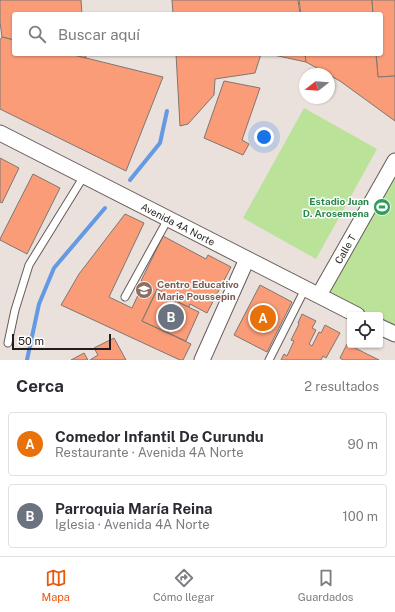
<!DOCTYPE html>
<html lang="es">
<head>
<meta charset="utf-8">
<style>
  :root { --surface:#fff; --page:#f2f2f3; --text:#2b2b33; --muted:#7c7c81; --line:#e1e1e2; --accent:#ea580c }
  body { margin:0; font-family:"Public Sans",sans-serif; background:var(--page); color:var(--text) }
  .controls { position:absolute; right:12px; bottom:12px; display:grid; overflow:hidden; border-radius:4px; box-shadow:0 1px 3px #0004 }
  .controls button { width:36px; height:36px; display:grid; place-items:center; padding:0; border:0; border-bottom:1px solid var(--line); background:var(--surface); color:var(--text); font:20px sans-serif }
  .compass { position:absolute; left:299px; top:68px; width:36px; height:36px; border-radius:50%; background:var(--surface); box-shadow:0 1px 3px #0004; rotate:253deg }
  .scale { position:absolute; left:12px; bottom:10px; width:99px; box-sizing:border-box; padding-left:4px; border:2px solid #211d1c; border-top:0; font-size:11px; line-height:14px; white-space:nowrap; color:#211d1c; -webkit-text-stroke:3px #fff; paint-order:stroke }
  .you { position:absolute; left:264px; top:137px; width:14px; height:14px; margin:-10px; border:3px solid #fff; border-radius:50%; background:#1a73e8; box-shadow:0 0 0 6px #1a73e833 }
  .badge { display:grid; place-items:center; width:26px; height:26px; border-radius:50%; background:var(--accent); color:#fff; font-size:13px; font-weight:700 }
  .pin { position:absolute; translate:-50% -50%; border:2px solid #fff; box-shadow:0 1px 4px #0006 }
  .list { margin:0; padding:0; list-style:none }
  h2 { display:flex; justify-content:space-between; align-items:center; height:52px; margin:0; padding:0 16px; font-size:17px }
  h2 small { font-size:13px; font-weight:400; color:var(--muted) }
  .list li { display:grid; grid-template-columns:26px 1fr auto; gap:12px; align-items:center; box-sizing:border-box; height:64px; margin:0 8px 8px; padding:0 8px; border:1px solid var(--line); border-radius:4px }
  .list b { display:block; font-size:15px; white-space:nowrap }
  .list p { margin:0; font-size:13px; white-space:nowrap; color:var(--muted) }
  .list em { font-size:13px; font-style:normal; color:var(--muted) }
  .icon { flex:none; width:22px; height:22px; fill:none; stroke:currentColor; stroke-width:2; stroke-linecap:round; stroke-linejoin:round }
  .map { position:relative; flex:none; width:395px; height:360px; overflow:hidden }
  .search { position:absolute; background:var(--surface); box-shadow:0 1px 3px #0004; left:12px; right:12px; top:12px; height:44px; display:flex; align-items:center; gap:10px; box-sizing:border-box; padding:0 14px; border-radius:4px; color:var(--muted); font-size:15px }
  .sheet { height:196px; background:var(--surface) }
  nav { display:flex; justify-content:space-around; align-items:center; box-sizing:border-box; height:56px; border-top:1px solid var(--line); background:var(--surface); font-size:11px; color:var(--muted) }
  nav a { display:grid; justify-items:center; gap:2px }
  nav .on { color:var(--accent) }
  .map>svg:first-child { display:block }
  .green { fill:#bbe299 }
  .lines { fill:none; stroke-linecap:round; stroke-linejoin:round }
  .stream { stroke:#6499e3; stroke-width:4 }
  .building { fill:#fa9c78; stroke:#7f7672 }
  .service-casing { stroke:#655c59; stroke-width:9 }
  .minor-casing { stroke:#655c59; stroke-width:17 }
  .service { stroke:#fff; stroke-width:7 }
  .minor { stroke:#fff; stroke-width:15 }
  .labels { text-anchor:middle; stroke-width:3; stroke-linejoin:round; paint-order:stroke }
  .leisure-label { font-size:10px; font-weight:bold; fill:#27864d; stroke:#fff; text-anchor:end }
  .street-label { font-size:10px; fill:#211d1c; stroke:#fff }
  .education-label { font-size:10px; font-weight:bold; fill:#785e54; stroke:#fff; text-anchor:start }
</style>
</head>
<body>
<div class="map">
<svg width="395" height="360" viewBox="0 0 395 360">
  <rect width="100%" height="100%" fill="#eae0dc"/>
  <g class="green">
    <path d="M304,108L377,149L316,259L243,218Z"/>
    <path d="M395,161V334L380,327V315H357L319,295Z"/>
  </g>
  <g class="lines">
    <g class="stream">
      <path d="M130,180L160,143L167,111"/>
      <path d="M27,360L39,304L54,268L105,208"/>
    </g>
  </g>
  <g class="building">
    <path d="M0,0H81L82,14H14V40L2,37L0,22Z"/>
    <path d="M172,0H298L300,14H173Z"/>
    <path d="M299,0H372L373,14H301Z"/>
    <path d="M372,0H395V76L378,77L376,54H381V14H373Z"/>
    <path d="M2,37L14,40V54H70L163,77L126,171L0,109V40Z"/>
    <path d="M70,54H85L86,58Z"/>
    <path d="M176,54H261L255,73L215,79L214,95L188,124L180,126Z"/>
    <path d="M269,54H305L306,62Z"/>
    <path d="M305,54H376L378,77L395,76V121L340,81L306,62Z"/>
    <path d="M224,81L260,88L242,140L249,144L243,155L204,138Z"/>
    <path d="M0,158L19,168L2,203L0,202Z"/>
    <path d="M33,174L60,188L27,254L0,240V239Z"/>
    <path d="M125,214L144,223L109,297L132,308L144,282L141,281L163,236L206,259L208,255L231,267L207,313L190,304L189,307L163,295L164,293L157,289L142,321L191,344L183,360H180L61,305L79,274Z"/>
    <path d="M260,285L292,302L267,352L234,335Z"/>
    <path d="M156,292L199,312L186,341L142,321Z"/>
    <path d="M302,314L316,321L312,328L316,330L309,344L312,346L319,332L321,333L325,325L340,333L326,358L323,356L321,360H281L284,354L287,356L294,341L291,340L299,324L298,323Z"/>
    <path d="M114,338L126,360H90L98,355L94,348Z"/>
    <path d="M347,344L379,360H343L340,358Z"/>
    <path d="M84,353L88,360H71Z"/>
  </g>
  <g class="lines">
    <g class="service-casing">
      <g id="service">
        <path d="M125,297L168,219"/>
        <path d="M8,343L15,310L29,265L84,176"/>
        <path d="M269,360L305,289"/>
      </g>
    </g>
    <g class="minor-casing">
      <g id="minor">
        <path d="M0,133L357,315"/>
        <path d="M319,295L395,161"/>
        <path d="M380,327L395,334"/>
        <path d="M202,360L247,259"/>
      </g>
    </g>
    <use href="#service" class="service"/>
    <use href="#minor" class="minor"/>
  </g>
  <defs>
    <g id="stadium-disc" transform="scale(0.9)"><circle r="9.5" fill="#2e9e5b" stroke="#fff"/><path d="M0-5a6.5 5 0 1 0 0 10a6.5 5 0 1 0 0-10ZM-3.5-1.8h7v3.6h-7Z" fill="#fff"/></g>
    <g id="school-disc" transform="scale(0.9)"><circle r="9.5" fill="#8d6e63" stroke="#fff"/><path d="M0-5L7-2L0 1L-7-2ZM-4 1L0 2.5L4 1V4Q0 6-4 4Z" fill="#fff"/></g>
  </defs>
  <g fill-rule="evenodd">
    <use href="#stadium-disc" x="382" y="207"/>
    <use href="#school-disc" x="144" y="290"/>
  </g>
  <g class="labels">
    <g class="leisure-label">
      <text x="369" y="205">Estadio Juan<tspan x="369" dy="12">D. Arosemena</tspan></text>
    </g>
    <g class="street-label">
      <text transform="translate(178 224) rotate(27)" y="4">Avenida 4A Norte</text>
      <text transform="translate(345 249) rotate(-60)" y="4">Calle T</text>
    </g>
    <g class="education-label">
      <text x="157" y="288">Centro Educativo<tspan x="157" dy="12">Marie Poussepin</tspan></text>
    </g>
  </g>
</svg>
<div class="controls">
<button><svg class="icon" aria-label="locate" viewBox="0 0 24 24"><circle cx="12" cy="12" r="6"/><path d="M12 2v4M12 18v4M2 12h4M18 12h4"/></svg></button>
</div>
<svg class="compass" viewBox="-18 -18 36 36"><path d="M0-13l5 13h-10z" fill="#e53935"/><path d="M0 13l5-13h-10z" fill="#7c7c81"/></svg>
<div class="scale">50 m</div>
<div class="you"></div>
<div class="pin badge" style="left:263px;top:318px;background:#e8710a">A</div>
<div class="pin badge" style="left:171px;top:317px;background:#6b7280">B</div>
<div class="search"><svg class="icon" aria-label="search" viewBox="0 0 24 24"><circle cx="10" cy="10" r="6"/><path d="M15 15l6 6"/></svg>Buscar aquí</div>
</div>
<section class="sheet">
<h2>Cerca<small>2 resultados</small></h2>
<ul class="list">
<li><span class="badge" style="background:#e8710a">A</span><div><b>Comedor Infantil De Curundu</b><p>Restaurante · Avenida 4A Norte</p></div><em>90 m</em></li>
<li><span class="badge" style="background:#6b7280">B</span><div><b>Parroquia María Reina</b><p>Iglesia · Avenida 4A Norte</p></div><em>100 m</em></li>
</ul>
</section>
<nav>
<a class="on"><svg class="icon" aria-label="map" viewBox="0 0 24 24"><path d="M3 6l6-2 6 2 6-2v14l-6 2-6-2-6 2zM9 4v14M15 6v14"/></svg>Mapa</a>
<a><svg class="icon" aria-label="directions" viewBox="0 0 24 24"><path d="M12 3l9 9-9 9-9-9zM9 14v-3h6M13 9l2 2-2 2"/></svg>Cómo llegar</a>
<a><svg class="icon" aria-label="saved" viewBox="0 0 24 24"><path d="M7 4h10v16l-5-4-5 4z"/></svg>Guardados</a>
</nav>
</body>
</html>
